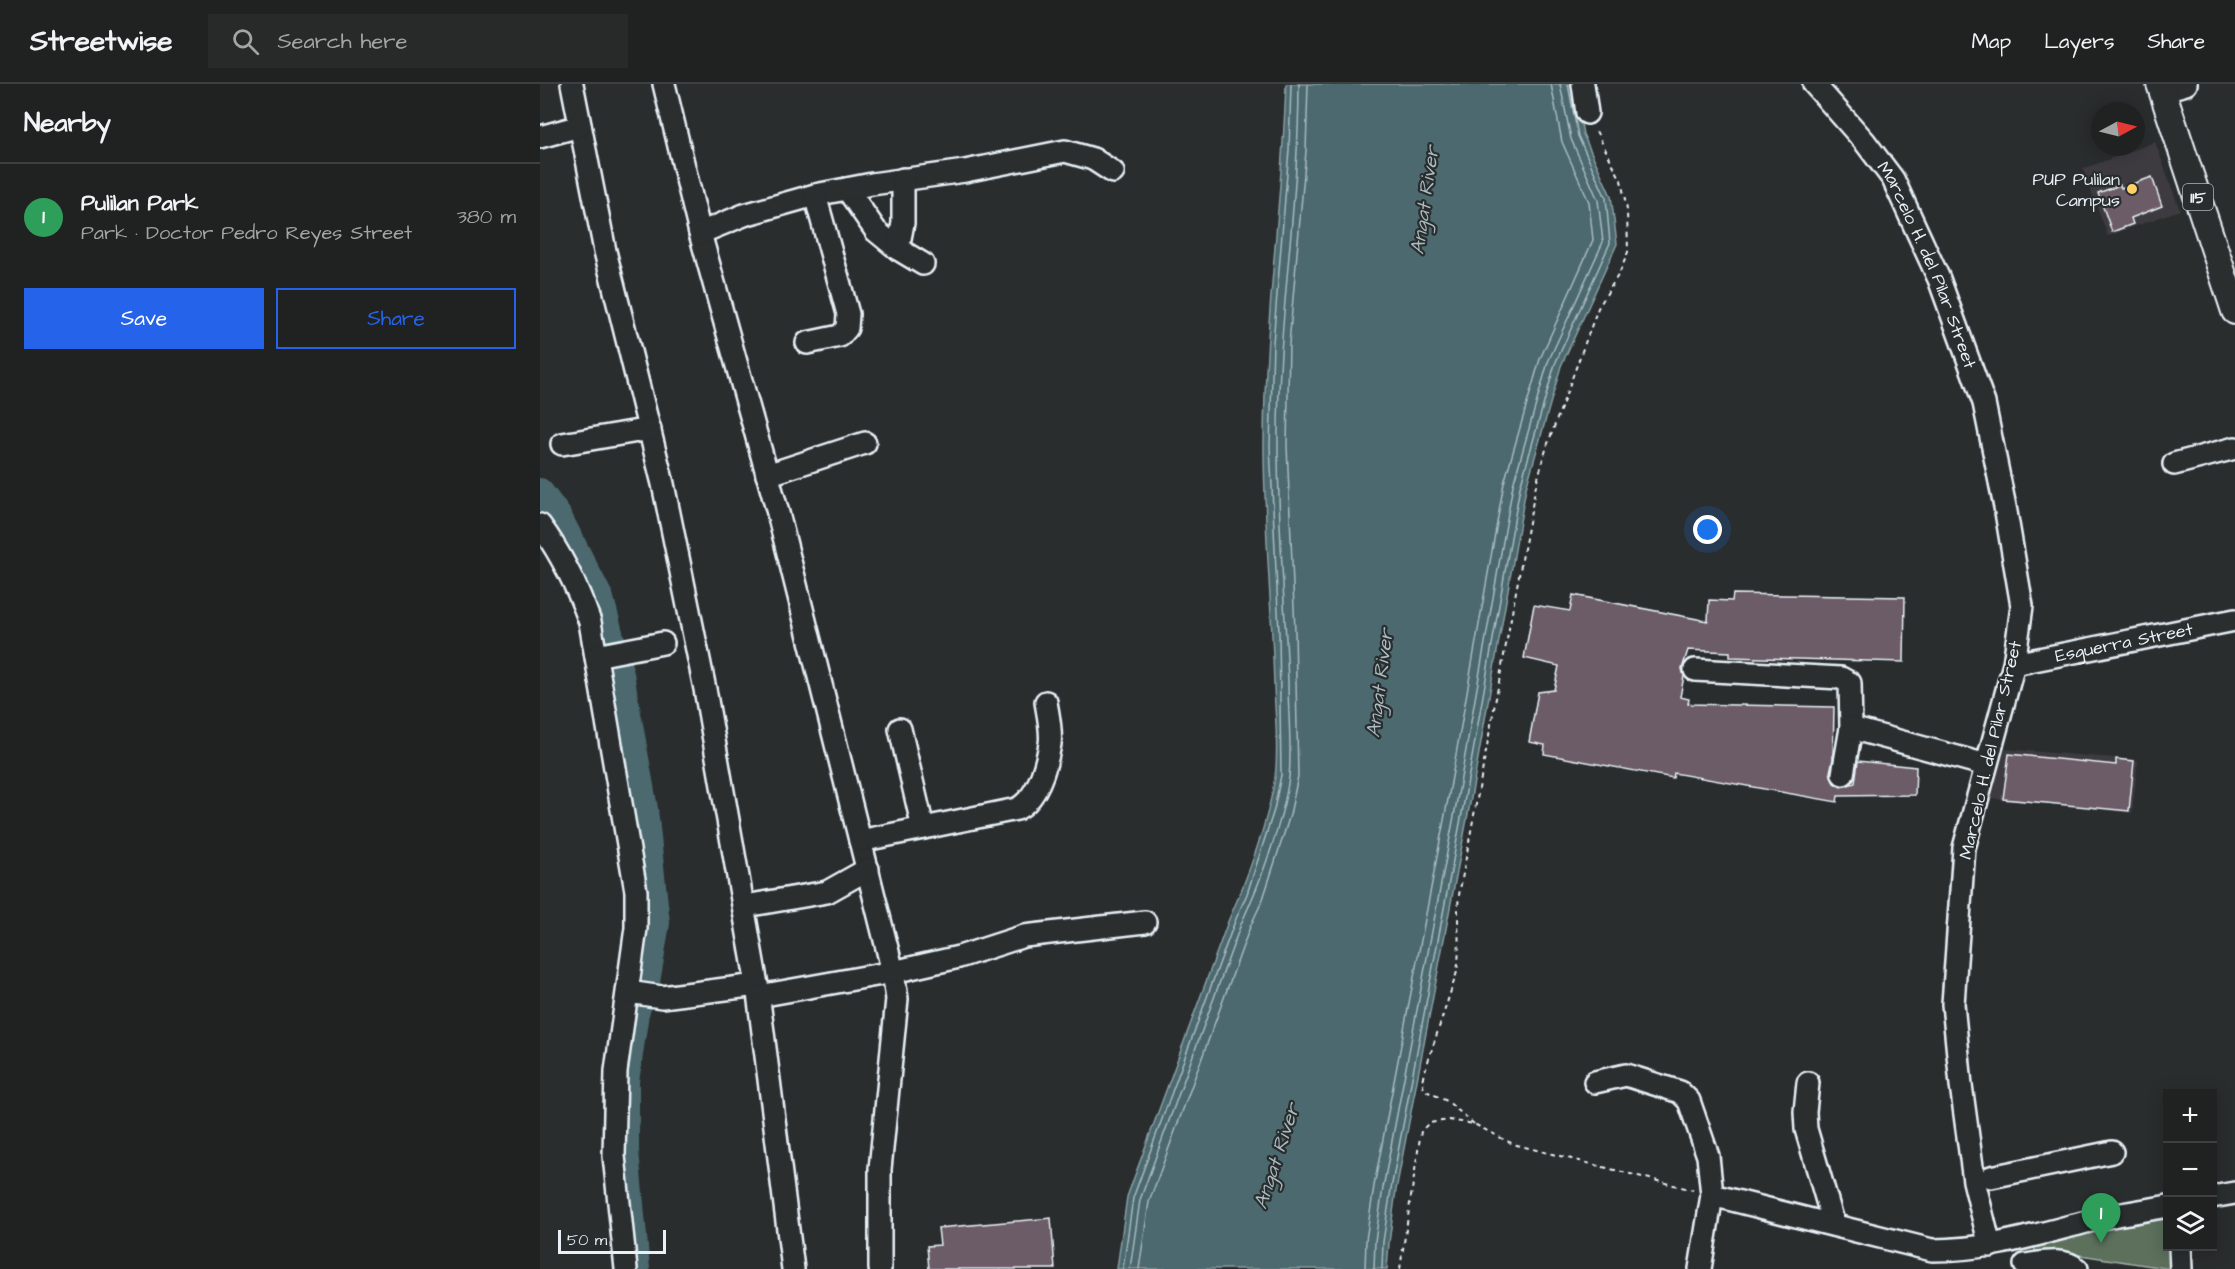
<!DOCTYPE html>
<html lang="en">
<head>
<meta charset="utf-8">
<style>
  :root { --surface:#202222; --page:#282a2a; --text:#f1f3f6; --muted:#a2a4a5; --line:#3d3f40; --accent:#2563eb }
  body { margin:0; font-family:"Architects Daughter",sans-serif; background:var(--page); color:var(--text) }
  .controls { position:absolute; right:18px; bottom:18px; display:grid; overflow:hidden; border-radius:0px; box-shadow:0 3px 15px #0003 }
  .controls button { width:54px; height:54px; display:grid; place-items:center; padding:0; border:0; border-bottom:2px solid var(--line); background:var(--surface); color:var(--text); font:30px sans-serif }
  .compass { position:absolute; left:1551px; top:18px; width:54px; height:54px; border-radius:50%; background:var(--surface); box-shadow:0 3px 15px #0003; rotate:83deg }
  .scale { position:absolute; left:18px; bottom:15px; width:108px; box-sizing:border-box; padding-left:6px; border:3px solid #e8f1f8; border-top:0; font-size:16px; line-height:21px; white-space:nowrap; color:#e8f1f8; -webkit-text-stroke:4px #2a2d2e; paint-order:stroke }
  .you { position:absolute; left:1168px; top:446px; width:21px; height:21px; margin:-15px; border:4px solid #fff; border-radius:50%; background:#1a73e8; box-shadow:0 0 0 9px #1a73e833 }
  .badge { display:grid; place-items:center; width:39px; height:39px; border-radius:50%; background:var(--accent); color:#fff; font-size:20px; font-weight:700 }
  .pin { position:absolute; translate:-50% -50px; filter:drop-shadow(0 2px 3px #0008) }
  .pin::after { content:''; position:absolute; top:32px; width:21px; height:18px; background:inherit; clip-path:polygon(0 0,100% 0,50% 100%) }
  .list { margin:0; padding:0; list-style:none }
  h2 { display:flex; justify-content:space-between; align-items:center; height:78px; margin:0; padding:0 24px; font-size:26px }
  h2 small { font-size:20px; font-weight:400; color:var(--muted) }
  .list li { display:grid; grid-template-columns:39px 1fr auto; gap:18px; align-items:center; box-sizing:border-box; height:108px; padding:0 24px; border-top:2px solid var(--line) }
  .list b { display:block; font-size:22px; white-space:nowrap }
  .list p { margin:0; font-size:20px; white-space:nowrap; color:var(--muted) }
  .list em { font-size:20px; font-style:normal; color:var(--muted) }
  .actions { display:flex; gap:12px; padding:18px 24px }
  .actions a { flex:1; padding:14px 0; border:2px solid var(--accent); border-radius:0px; text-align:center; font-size:21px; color:var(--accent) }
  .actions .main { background:var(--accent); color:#fff }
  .icon { flex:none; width:33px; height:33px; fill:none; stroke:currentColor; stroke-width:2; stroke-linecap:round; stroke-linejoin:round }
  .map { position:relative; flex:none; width:1695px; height:1185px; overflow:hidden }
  header { display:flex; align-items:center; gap:36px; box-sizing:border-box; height:84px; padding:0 30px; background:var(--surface); border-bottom:2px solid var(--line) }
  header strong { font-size:28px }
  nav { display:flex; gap:33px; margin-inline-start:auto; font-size:21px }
  .search { width:420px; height:54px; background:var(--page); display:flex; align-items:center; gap:15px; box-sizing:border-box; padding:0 21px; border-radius:0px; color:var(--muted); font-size:22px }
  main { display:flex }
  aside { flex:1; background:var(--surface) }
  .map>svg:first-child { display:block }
  .built { fill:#3e3b3f }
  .green { fill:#5b705c; stroke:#a2b0aa; stroke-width:1.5 }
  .water { fill:#4b696e; stroke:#8a9fa5; stroke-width:1.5 }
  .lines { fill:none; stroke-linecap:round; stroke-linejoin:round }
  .shore { stroke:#a9bbc1; stroke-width:1.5 }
  .river { stroke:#4b696e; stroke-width:26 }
  .building { fill:#6c5c68; stroke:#e8f1f8; stroke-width:1.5 }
  .minor-casing { stroke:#e8f1f8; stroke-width:26 }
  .major-casing { stroke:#e8f1f8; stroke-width:30 }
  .path { stroke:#e8f1f8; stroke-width:2; stroke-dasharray:4.5 4.5; stroke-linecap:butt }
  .minor { stroke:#2a2d2e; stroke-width:21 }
  .major { stroke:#2a2d2e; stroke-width:26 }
  .poi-dot { fill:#ffd166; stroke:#2a2d2e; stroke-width:2 }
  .labels { text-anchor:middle; stroke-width:4.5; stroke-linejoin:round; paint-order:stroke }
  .shield { fill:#2a2d2e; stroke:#afb6bb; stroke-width:1.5 }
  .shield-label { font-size:16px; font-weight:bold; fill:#e8f1f8 }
  .poi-label { font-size:18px; fill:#e8f1f8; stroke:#2a2d2e; text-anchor:end }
  .street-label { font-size:18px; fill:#e8f1f8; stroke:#2a2d2e }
  .water-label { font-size:20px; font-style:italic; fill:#a9bbc1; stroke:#2a2d2e }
</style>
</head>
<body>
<header>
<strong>Streetwise</strong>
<div class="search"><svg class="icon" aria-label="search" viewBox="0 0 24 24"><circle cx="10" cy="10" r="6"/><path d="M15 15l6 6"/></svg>Search here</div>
<nav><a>Map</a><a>Layers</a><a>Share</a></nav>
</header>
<main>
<aside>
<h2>Nearby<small></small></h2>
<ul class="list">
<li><span class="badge" style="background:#2e9e5b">1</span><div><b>Pulilan Park</b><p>Park · Doctor Pedro Reyes Street</p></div><em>380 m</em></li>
</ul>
<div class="actions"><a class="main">Save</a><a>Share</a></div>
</aside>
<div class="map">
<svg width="1695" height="1185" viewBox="0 0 1695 1185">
  <rect width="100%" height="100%" fill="#2a2d2e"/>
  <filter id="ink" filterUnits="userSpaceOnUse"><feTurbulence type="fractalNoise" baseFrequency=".0167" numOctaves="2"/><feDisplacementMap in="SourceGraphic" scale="12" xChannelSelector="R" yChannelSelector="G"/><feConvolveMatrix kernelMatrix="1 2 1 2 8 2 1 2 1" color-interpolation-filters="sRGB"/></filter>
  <g filter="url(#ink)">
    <g class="built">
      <path d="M1615,58L1640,126L1568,152L1543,85Z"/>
      <path d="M1464,665L1598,676L1592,729L1451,714Z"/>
    </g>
    <path class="green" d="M1627,1127L1628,1162L1639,1163L1631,1185L1521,1168L1495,1167L1493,1155Z"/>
    <path class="water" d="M746,0H1033L1043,50L1071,112L1077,160L1021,282L986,404L931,714L856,1106L849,1159L847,1185H577L587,1113L689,835C708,793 728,738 735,693C739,666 735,630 734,602C732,522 724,442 724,362C724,241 742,121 746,0Z"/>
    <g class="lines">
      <g class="shore">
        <path d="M583,1185L593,1114L695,837L707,810L734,726L741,691L739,548L730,362L733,259L749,66L751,0"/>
        <path d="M590,1185L600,1116L701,840C720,799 743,738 749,693C752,665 748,627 748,598C745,520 738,441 738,362C737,241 759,121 759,0"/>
        <path d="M599,1185L609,1118L710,843L723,815L750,731L758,692L755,547L747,362L749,260L766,67L768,0"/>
        <path d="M825,1185L826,1156L834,1102L909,710L964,399L1000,275L1053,156L1049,118L1022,58L1011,0"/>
        <path d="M834,1185L835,1157L843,1104L918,711L973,401L1008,278L1063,158L1058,116L1031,55L1020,0"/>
        <path d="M842,1185L843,1158L851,1105L925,713L980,403L1015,280L1070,159L1066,114L1038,52L1028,0"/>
      </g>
      <path class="river" d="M0,407L18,431L61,515L81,590L105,725L117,839L107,898L96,929L86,997V1067L97,1185"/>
    </g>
    <g class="building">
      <path d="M1612,93L1622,122L1591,134L1593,140L1572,148L1558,109L1580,101L1581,104Z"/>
      <path d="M1193,510L1365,513L1364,578L1190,573V568L1148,566L1142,585L1144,592L1140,613L1149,615L1148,620L1294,623L1293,675L1290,688L1294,699L1301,703L1315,699L1318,677L1376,683L1375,711L1298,712L1297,718L1134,689L1133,694L1004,670L1005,661L989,658L998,608L1014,606L1019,582L984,574L994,521L1030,527L1033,511L1168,537L1169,516L1192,517Z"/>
      <path d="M1469,670L1576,681V675L1594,677L1589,727L1463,715Z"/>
      <path d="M511,1134L515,1185H389L387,1162L400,1161L398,1144Z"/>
    </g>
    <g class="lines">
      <g class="minor-casing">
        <g id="minor">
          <path d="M32,0L65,167L123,400L165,605L217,901L253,1185"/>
          <path d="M124,0L160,149L238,429L353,888L357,915L340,1085V1185"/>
          <path d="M1043,0L1047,29"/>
          <path id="s1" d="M1274,0L1325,58L1353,95L1399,195L1444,319L1466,428L1482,522L1474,580L1424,764L1413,920L1421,1001L1434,1097L1450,1162"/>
          <path d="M1622,7L1646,0"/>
          <path d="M0,53L40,42"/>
          <path d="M307,105L336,147L358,165L383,180"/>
          <path d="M160,149L204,131L275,111L332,100L425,87L525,67L553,75L573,88"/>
          <path d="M358,165L363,139V95"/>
          <path d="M267,259L300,252L307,244L308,230L275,111"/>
          <path d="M22,360L110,345"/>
          <path d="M1634,380L1695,364"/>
          <path d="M227,391L325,359"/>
          <path d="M0,441C22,471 37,502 50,538L96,807V844L76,987L74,1072L86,1185"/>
          <path d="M56,572L123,559"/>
          <path id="s2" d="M1474,580L1695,536"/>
          <path d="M1155,586L1301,594L1310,599L1311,644L1303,690"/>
          <path d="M1311,644L1446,681"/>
          <path d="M360,645L383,744"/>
          <path d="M320,757L477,725C498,714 506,683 510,660C512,647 508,631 506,618"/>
          <path d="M205,822L287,808L328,785"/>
          <path d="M88,908L122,913L217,901"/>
          <path d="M219,912L353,888L419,873L484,852L605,838"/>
          <path d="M1055,998L1086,991L1140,1008L1149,1017L1168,1072L1172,1111L1160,1185"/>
          <path d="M1268,999L1265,1028L1266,1045L1294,1141"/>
          <path d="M1451,1093L1572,1068"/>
          <path d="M1172,1111L1392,1166C1450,1166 1495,1151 1550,1137C1575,1130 1602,1127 1628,1122"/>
          <path d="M1672,1113L1695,1109"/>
          <path d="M1640,1162L1641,1185"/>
          <path d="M1485,1181C1501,1179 1525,1173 1537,1185"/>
        </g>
      </g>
      <g class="major-casing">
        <path id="major" d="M1620,0L1695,227"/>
      </g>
      <g class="path">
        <path d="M934,1040L907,1017L884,1006L882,996L917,888C921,862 916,836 919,811L996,401L1007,362L1058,224L1080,188L1088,168L1087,126L1081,96L1055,45"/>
        <path d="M860,1185L881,1047L889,1039L909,1036L934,1040L973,1060L1153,1106"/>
      </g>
      <use href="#minor" class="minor"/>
      <use href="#major" class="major"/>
    </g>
  </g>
  <circle class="poi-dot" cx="1592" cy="105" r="6"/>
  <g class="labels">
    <rect class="shield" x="1643" y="100" width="30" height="26" rx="4.5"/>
    <g class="shield-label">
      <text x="1658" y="119">115</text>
    </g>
    <g class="poi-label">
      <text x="1580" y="101">PUP Pulilan<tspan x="1580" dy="21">Campus</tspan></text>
    </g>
    <g class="street-label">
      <text dy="6" stroke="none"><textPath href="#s1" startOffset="216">Marcelo H. del Pilar Street</textPath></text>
      <text dy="6" stroke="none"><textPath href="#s2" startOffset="112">Esguerra Street</textPath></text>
      <text transform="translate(1450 666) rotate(-77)" y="6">Marcelo H. del Pilar Street</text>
    </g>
    <g class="water-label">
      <text transform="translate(884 116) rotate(-82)" y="7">Angat River</text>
      <text transform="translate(839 599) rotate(-83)" y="7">Angat River</text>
      <text transform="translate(736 1072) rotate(-72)" y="7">Angat River</text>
    </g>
  </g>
</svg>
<div class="controls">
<button>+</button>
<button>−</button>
<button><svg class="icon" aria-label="layers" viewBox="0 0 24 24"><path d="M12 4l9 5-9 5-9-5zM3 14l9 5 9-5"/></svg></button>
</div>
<svg class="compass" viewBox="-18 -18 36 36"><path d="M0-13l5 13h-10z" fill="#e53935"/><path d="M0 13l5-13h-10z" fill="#a2a4a5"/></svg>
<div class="scale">50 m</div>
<div class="you"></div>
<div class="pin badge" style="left:1561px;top:1159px;background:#2e9e5b">1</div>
</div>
</main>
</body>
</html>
